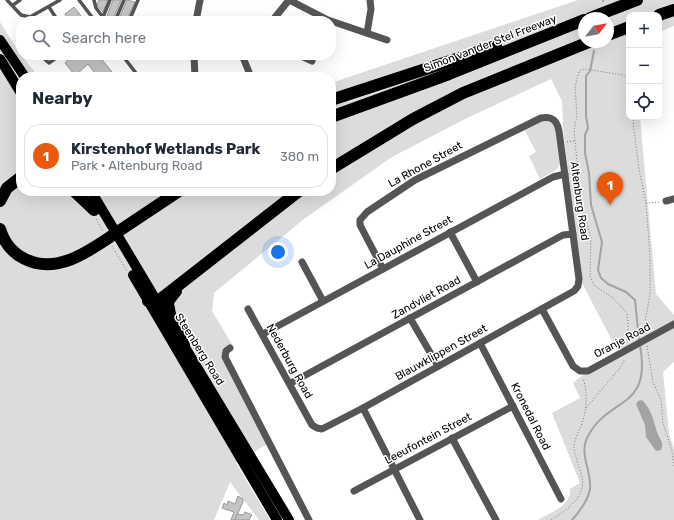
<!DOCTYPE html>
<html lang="en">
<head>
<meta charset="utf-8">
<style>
  :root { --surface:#fff; --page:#f6f6f7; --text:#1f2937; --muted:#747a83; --line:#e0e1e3; --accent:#ea580c }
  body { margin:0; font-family:Rubik,sans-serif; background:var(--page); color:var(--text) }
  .controls { position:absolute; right:12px; top:12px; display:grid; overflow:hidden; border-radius:8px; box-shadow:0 4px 16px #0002 }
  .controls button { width:36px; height:36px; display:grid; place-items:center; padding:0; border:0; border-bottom:1px solid var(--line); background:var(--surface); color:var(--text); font:20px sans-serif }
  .compass { position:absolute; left:578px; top:12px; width:36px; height:36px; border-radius:50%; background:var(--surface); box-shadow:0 4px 16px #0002; rotate:59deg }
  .you { position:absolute; left:278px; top:252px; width:14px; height:14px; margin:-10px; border:3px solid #fff; border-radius:50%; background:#1a73e8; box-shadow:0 0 0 6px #1a73e833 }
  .badge { display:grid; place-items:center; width:26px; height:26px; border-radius:50%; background:var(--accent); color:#fff; font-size:13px; font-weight:700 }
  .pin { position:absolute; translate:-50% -33px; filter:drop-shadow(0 1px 2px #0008) }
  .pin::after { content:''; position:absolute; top:21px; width:14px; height:12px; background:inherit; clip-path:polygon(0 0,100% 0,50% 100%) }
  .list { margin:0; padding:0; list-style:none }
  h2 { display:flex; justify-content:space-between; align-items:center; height:52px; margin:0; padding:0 16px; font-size:17px }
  h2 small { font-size:13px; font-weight:400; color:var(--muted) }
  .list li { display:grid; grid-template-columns:26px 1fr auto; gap:12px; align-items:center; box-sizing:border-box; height:64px; margin:0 8px 8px; padding:0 8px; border:1px solid var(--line); border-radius:16px }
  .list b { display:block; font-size:15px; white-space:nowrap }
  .list p { margin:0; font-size:13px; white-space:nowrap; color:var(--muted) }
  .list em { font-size:13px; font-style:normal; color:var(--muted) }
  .icon { flex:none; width:22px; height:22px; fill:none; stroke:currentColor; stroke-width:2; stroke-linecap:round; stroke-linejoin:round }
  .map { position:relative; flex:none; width:674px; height:520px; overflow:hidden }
  .search { position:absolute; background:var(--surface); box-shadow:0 4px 16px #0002; left:16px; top:16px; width:320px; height:44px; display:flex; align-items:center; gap:10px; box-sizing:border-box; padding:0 14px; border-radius:16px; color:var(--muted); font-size:15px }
  .panel { position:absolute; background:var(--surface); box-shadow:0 4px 16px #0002; left:16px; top:72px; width:320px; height:124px; border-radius:16px }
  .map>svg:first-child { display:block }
  .green { fill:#dcdcdc; fill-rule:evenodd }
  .water { fill:#a3a3a3 }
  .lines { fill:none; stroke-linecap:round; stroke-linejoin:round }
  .stream { stroke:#a3a3a3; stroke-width:2 }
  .building { fill:#c4c4c4; stroke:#999 }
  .path { stroke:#777; stroke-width:1; stroke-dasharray:1 2; stroke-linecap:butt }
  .lane { stroke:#555; stroke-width:3.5 }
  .street { stroke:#555; stroke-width:7 }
  .primary { stroke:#000; stroke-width:10 }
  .highway { stroke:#000; stroke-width:12 }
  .labels { text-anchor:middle; stroke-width:3; stroke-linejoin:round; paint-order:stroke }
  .street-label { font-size:11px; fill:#000; stroke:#fff }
</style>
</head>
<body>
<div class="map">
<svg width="674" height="520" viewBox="0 0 674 520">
  <rect width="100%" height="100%" fill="#fff"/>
  <g class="green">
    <path d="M578,0H674V26L659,32V15H629V117H640L656,294L674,315V362L663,372L669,433L674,450V520H538C551,512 571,506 570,489L580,483L552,413L580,398L573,383L588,371L619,354L582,283L563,128L562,101L551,79L467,118L392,157L304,219L214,293L212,311L233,346L226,351L269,443L236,463L270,520H259L230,482L214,520H0V22L21,55L39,77H21V191H331V83ZM584,18H608V42H584Z"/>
    <path d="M542,120H549L556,126L561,163L556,170L540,179L529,156L536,152L524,129Z"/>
  </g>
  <path class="water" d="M642,400C652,410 653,420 657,432C659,439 665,442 661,450L656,451L646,437L645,425L636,404L638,401Z"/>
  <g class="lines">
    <g class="stream">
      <path d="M603,0V1"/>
      <path d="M594,51L590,71L586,76V116L588,128L585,135V153L589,173L591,205L602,242L598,270L601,278L608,284L626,292L635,300L639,340"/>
      <path d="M572,520C580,511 588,501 590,489C592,472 579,454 587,438C608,395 652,412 640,345"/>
    </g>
  </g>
  <g class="building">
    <path d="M99,0H108L103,12L97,5Z"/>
    <path d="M113,0H121L112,21H110L107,16Z"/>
    <path d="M127,0L135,2L126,21H118Z"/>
    <path d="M74,7L85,21H61L66,16L65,14Z"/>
    <path d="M72,55H101L99,56L112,72L110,74L113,77H98L88,64L77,74H74L65,63Z"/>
    <path d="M238,496L243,499V502L235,520H231L234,512L222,508L224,503L227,505L228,501L235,504Z"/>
    <path d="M245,512L252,515L249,520H235L237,514L243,515Z"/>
  </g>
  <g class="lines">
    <g class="path">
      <path d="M634,117L633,123L639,169L646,203L650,256V294L643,334"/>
      <path d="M567,142L574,141"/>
      <path d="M646,203L659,202"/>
      <path d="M96,219L103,231"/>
      <path d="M112,246L127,271"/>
      <path d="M628,342V323L627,313L613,298L594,285L590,276L591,238L581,202L574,130L577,116L575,87L579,71L584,69L623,75L629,80"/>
      <path d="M647,346L653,382L661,400L663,423L672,451L674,466"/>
      <path d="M586,408L620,368L625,359"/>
      <path d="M551,520C564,512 575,505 581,491C587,477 574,461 574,446C575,439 578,432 581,426C587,409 588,395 583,378"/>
    </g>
    <g class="lane">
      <path d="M7,0L21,15L30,17L60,0"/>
      <path d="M79,0L95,21"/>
      <path d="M94,0L96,8L106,21"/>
      <path d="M13,5L20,0"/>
      <path d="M49,7L58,21"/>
      <path d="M103,17L110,0"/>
      <path d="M115,21L124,0"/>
      <path d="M129,21L138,0"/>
      <path d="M40,55L49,63L60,55"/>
      <path d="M122,55L139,77"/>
    </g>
    <g class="street">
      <path d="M289,0L328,20L387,40"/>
      <path d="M196,21L200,0"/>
      <path d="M272,21L289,0"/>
      <path d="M367,33L371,9L370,0"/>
      <path d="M194,55L195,77"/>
      <path d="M242,55L251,77"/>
      <path d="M299,55L312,61"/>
      <path d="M666,201L674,199"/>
      <path d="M450,232L477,282"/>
      <path d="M302,262L323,301"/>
      <path d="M248,309L312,425L317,428L322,429L363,408L574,291L578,286L579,279L559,131C557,120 552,116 541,118L415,180L367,212L360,220V225L383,269"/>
      <path d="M542,309L573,366L580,371H588L674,324"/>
      <path d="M410,318L438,366"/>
      <path d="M263,334L553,177L565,174"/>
      <path d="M480,343L561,499"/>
      <path d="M230,348L226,351L225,357L309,520"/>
      <path d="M291,383L563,235L573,234"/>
      <path d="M363,408L420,520"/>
      <path d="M452,438L496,520"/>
      <path d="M354,491L513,406"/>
    </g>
    <g class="primary">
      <path d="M0,40L25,77"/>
      <path d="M0,59L21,93"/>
      <path d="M91,191L171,325"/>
      <path d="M133,275L277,520"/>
      <path d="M180,339L289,520"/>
    </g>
    <g class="highway">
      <path d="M659,15L674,10"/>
      <path d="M590,18L637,0"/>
      <path d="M608,35L629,27"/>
      <path d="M331,100L496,46"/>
      <path d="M331,117L449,74L584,20"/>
      <path d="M331,169L413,119L463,93L589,42"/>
      <path d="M74,191L94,210"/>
      <path d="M0,201L7,188L21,177"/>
      <path d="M0,229C4,242 12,253 25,259C60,277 97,245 125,227C143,215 161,203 179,191"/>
      <path d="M176,291L169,300L168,304L171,319L184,345"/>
      <path d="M148,301L154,302L162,298L299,191"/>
    </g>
  </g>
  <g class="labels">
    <g class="street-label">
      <text transform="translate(490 43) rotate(-21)" y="4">Simon van der Stel Freeway</text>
      <text transform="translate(425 164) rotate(-29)" y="4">La Rhone Street</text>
      <text transform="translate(580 201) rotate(82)" y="4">Altenburg Road</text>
      <text transform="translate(408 242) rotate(-29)" y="4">La Dauphine Street</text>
      <text transform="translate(426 297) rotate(-29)" y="4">Zandvliet Road</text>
      <text transform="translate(622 340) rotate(-28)" y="4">Oranje Road</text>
      <text transform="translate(200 349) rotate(58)" y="4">Steenberg Road</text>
      <text transform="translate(441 352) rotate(-29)" y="4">Blauwklippen Street</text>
      <text transform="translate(290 361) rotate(61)" y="4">Nederburg Road</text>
      <text transform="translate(531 416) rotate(63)" y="4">Kronedal Road</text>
      <text transform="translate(428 438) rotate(-28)" y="4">Leeufontein Street</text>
    </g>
  </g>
</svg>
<div class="controls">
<button>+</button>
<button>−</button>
<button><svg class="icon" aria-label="locate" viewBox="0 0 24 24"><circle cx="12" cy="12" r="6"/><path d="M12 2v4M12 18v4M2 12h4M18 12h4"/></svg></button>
</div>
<svg class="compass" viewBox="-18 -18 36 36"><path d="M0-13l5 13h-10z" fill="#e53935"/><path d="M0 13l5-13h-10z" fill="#747a83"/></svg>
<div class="you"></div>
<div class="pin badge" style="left:610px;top:205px">1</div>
<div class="search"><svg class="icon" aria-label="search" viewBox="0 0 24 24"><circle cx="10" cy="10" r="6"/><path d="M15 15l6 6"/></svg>Search here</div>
<section class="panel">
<h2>Nearby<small></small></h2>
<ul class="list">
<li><span class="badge">1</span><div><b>Kirstenhof Wetlands Park</b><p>Park · Altenburg Road</p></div><em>380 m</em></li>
</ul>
</section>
</div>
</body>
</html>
